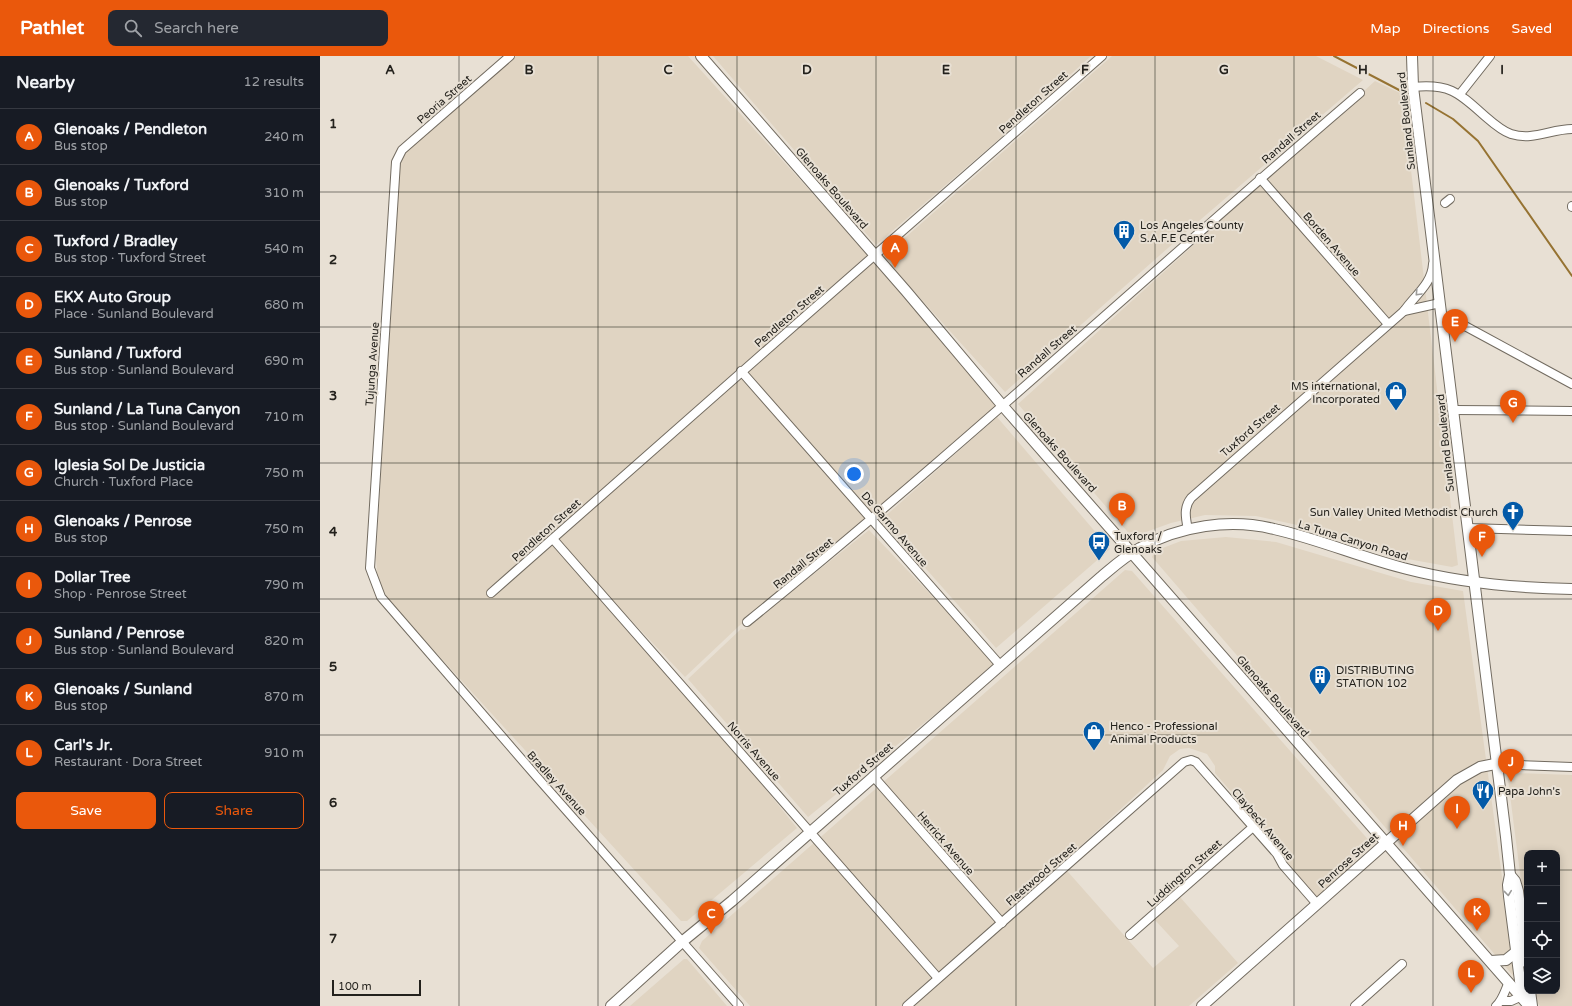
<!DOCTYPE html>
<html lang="en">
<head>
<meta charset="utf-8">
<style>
  :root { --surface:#171b24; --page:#242831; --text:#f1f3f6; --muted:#9ea1a6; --line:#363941; --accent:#ea580c }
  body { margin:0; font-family:"Varela Round",sans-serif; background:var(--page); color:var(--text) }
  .controls { position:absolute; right:12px; bottom:12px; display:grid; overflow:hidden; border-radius:8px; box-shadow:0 2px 10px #0003 }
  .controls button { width:36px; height:36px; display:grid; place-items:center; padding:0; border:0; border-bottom:1px solid var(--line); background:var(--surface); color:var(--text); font:20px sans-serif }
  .scale { position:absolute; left:12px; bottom:10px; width:89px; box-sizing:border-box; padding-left:4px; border:2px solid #23211c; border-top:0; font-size:11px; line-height:14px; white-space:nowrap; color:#23211c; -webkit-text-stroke:3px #e8e0d4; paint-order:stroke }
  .you { position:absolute; left:534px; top:418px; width:14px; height:14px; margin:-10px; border:3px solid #fff; border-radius:50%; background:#1a73e8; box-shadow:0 0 0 6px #1a73e833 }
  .badge { display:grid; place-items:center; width:26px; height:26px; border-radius:50%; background:var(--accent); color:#fff; font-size:13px; font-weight:700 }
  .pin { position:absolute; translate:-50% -33px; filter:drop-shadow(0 1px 2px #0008) }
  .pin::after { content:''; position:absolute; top:21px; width:14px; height:12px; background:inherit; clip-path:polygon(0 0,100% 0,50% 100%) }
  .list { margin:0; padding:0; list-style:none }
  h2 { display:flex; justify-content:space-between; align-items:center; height:52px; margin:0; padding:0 16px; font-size:17px }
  h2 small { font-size:13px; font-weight:400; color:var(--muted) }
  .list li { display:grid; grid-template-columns:26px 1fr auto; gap:12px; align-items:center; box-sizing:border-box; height:56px; padding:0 16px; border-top:1px solid var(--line) }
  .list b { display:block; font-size:15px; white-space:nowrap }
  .list p { margin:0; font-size:13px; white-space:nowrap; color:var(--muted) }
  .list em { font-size:13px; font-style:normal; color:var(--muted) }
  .actions { display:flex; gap:8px; padding:12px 16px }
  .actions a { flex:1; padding:9px 0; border:1px solid var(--accent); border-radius:8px; text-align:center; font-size:14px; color:var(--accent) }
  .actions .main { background:var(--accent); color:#fff }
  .icon { flex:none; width:22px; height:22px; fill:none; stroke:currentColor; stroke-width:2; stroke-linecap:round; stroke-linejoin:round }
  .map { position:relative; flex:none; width:1252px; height:950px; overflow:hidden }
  header { display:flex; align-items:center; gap:24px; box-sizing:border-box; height:56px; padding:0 20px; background:var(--accent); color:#fff }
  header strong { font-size:19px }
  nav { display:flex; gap:22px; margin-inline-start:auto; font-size:14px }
  .search { width:280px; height:36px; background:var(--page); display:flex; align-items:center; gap:10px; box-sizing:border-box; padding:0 14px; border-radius:8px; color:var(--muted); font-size:15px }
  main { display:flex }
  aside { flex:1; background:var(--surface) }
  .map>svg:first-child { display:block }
  .built { fill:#e0d4c2 }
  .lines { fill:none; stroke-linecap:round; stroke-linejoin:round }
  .stream { stroke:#967332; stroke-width:2 }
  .minor-casing { stroke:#726b60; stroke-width:10 }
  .major-casing { stroke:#726b60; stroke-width:12 }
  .minor { stroke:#fff; stroke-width:8 }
  .major { stroke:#fff; stroke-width:10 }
  .oneway { stroke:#9c9b99 }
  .grid { fill:none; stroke:#23211c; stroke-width:1; stroke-opacity:0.55 }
  .labels { text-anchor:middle; stroke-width:4; stroke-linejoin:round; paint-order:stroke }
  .street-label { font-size:11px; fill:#23211c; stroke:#e8e0d4 }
  .poi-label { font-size:11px; fill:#23211c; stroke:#e8e0d4; text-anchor:start }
  .grid-label { font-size:13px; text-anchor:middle; font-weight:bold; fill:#23211c; stroke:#e8e0d4; stroke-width:4; stroke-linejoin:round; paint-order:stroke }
</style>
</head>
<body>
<header>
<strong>Pathlet</strong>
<div class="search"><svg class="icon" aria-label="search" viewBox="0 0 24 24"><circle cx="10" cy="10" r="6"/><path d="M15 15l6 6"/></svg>Search here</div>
<nav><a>Map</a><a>Directions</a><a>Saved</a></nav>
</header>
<main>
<aside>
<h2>Nearby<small>12 results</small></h2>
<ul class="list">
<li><span class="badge">A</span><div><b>Glenoaks / Pendleton</b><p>Bus stop</p></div><em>240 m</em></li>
<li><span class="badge">B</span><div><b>Glenoaks / Tuxford</b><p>Bus stop</p></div><em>310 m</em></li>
<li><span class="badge">C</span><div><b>Tuxford / Bradley</b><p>Bus stop · Tuxford Street</p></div><em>540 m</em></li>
<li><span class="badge">D</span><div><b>EKX Auto Group</b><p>Place · Sunland Boulevard</p></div><em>680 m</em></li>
<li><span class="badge">E</span><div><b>Sunland / Tuxford</b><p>Bus stop · Sunland Boulevard</p></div><em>690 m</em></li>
<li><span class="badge">F</span><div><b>Sunland / La Tuna Canyon</b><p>Bus stop · Sunland Boulevard</p></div><em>710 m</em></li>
<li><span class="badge">G</span><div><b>Iglesia Sol De Justicia</b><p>Church · Tuxford Place</p></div><em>750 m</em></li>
<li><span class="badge">H</span><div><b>Glenoaks / Penrose</b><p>Bus stop</p></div><em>750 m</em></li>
<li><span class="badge">I</span><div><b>Dollar Tree</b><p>Shop · Penrose Street</p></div><em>790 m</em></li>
<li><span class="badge">J</span><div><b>Sunland / Penrose</b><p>Bus stop · Sunland Boulevard</p></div><em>820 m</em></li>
<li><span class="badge">K</span><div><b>Glenoaks / Sunland</b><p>Bus stop</p></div><em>870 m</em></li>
<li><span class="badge">L</span><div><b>Carl's Jr.</b><p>Restaurant · Dora Street</p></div><em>910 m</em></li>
</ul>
<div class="actions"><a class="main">Save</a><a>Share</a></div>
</aside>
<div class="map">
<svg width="1252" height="950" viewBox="0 0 1252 950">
  <rect width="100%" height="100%" fill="#e8e0d4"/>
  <g class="built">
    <path d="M196,0H368L551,202L231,482L362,630L477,772L367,865H361L77,554L58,528L56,502L79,110L84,97Z"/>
    <path d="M393,0H771L678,84L556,189Z"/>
    <path d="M792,0H996L1043,24L865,177L685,336L563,201Z"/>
    <path d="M1055,25L1082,38L1138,509L1132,511L1071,500L977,469L936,460L885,459L851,467L812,481L698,348Z"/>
    <path d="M553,204L678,350L612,405L553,459L424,316Z"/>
    <path d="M421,318L548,464L419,570L365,621L234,483Z"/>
    <path d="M677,361L790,493L676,592L562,463Z"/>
    <path d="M549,474L677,608L488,761L368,623L421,573L424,574Z"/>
    <path d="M906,481L956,486L1091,526L1143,535L1196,923L832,501L835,495L861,485Z"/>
    <path d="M805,514L812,515L1052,788L1002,839L996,841L960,801L964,797L895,717V710L887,698L869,692L860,693L850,700L843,714L741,808L833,912L859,890L834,863L860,841L918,907L869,950H430L379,892L382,885Z"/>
    <path d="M1194,717L1252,719V950H1220L1217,946L1215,935H1237V797H1207V872L1188,723Z"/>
    <path d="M364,903H367L407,950H310Z"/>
  </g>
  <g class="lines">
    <g class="stream">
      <path d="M1014,0L1081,35"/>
      <path d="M1106,47L1133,63L1158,85L1252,220"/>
    </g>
    <g class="minor-casing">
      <g id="minor">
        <path d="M190,0L82,94L76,106L50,512L61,541L216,720L419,950"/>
        <path d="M1093,31C1131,27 1140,38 1166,61C1174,68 1182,75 1191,78C1213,85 1231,73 1252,73"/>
        <path d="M1140,38L1170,0"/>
        <path d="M940,122L1068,268"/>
        <path d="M1125,147L1130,143"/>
        <path d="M1252,150V151"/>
        <path d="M1084,255L1120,247"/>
        <path d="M1123,271L1145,270L1252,328"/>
        <path d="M421,315L680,609"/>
        <path d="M1134,354L1252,355"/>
        <path d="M1147,472L1252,475"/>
        <path d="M868,474C866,463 863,452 871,442L1084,255C1094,240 1112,228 1113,208"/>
        <path d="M233,483L618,922"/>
        <path d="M171,537C374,358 578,178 782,0"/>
        <path d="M427,566C637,396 835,212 1040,37"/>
        <path d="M1175,708L1252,711"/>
        <path d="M553,720L682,867"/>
        <path d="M810,879L933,771"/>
        <path d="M1181,945H1191L1202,940"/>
        <path d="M587,950L864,706L871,704L876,706L957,798L963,809L997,848"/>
        <path d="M1035,950L1082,908"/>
        <path d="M1176,950C1183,944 1185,934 1189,926"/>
      </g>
    </g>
    <g class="major-casing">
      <g id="major">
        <path d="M381,0L586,235L682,349L1209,950"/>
        <path d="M1092,0L1093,31L1186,781L1190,819L1188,829L1189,840L1202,940"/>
        <path d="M1190,819L1195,825L1198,835L1207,907"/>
        <path d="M1171,905L1186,904L1196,896"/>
        <path d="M1210,935L1212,950"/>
        <path d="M291,950L363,885L412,845L781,521C793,511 805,500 820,492C859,470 910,462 954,473C999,483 1042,502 1087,513C1141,527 1197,532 1252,533"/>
        <path d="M882,950L1137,724L1160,711L1175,708"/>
      </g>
    </g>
    <use href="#minor" class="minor"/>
    <use href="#major" class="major"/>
  </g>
  <defs><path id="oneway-chevron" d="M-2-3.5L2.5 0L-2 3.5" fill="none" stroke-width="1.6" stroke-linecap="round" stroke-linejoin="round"/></defs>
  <g class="oneway">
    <use href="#oneway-chevron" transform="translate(1098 237) rotate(133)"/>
    <use href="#oneway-chevron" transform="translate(1188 837) rotate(84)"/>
  </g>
  <path class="grid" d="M139,0V950M278,0V950M417,0V950M556,0V950M696,0V950M835,0V950M974,0V950M1113,0V950M0,136H1252M0,271H1252M0,407H1252M0,543H1252M0,679H1252M0,814H1207M1237,814H1252"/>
  <defs>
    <g id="building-pin" transform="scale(1.15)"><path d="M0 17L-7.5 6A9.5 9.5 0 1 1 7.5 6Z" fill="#035aa8" stroke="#e8e0d4"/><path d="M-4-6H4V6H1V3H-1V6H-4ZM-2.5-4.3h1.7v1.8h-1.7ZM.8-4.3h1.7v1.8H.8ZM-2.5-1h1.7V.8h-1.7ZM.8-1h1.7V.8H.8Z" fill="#fff"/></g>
    <g id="shop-pin" transform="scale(1.15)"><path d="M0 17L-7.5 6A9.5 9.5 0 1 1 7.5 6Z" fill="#035aa8" stroke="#e8e0d4"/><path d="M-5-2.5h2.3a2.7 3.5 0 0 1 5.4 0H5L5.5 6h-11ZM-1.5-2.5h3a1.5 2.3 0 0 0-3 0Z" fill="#fff"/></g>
    <g id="church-pin" transform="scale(1.15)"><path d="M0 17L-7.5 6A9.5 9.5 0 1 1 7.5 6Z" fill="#035aa8" stroke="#e8e0d4"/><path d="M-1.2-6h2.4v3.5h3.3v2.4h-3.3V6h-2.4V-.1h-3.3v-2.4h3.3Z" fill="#fff"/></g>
    <g id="bus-pin" transform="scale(1.15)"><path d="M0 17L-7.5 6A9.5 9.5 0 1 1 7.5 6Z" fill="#035aa8" stroke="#e8e0d4"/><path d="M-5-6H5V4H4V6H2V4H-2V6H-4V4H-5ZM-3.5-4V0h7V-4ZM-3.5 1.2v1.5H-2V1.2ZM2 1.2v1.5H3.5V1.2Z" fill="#fff"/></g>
    <g id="restaurant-pin" transform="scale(1.15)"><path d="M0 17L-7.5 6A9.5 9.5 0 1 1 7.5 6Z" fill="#035aa8" stroke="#e8e0d4"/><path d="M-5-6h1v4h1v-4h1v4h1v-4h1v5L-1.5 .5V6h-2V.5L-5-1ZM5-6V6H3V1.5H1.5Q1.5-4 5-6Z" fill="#fff"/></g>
  </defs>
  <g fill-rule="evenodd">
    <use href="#building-pin" x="804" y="175"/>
    <use href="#shop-pin" x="1076" y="336"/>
    <use href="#church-pin" x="1193" y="456"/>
    <use href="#bus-pin" x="779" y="486"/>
    <use href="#building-pin" x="1000" y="620"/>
    <use href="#shop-pin" x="774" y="676"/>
    <use href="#restaurant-pin" x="1163" y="735"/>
  </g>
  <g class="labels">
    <g class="street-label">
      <text transform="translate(124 43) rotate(-41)" y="4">Peoria Street</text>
      <text transform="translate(713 46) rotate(-42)" y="4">Pendleton Street</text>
      <text transform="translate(1086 65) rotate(-96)" y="4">Sunland Boulevard</text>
      <text transform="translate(971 81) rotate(-41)" y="4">Randall Street</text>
      <text transform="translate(512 132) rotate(49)" y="4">Glenoaks Boulevard</text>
      <text transform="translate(1012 188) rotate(49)" y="4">Borden Avenue</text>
      <text transform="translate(469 260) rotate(-41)" y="4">Pendleton Street</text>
      <text transform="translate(727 295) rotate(-41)" y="4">Randall Street</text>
      <text transform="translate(52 308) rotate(-86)" y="4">Tujunga Avenue</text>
      <text transform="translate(930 374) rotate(-41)" y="4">Tuxford Street</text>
      <text transform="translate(1125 387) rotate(-96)" y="4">Sunland Boulevard</text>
      <text transform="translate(740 396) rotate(48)" y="4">Glenoaks Boulevard</text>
      <text transform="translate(575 473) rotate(49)" y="4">De Garmo Avenue</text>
      <text transform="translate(226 474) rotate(-42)" y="4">Pendleton Street</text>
      <text transform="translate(1033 484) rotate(17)" y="4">La Tuna Canyon Road</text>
      <text transform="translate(483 507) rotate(-39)" y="4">Randall Street</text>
      <text transform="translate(953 640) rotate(49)" y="4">Glenoaks Boulevard</text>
      <text transform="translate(434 695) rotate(49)" y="4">Norris Avenue</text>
      <text transform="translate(543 713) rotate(-41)" y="4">Tuxford Street</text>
      <text transform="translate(237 727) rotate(48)" y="4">Bradley Avenue</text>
      <text transform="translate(943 768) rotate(50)" y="4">Claybeck Avenue</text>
      <text transform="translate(626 787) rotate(49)" y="4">Herrick Avenue</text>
      <text transform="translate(1028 804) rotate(-42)" y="4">Penrose Street</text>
      <text transform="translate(864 817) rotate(-42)" y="4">Luddington Street</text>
      <text transform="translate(721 818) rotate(-41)" y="4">Fleetwood Street</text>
    </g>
    <g class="poi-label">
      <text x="820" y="173">Los Angeles County<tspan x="820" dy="13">S.A.F.E Center</tspan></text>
      <text x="1060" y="334" text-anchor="end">MS international,<tspan x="1060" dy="13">Incorporated</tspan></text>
      <text x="1178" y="460" text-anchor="end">Sun Valley United Methodist Church</text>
      <text x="794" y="484">Tuxford /<tspan x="794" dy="13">Glenoaks</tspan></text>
      <text x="1016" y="618">DISTRIBUTING<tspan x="1016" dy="13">STATION 102</tspan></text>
      <text x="790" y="674">Henco - Professional<tspan x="790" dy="13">Animal Products</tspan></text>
      <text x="1178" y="739">Papa John's</text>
    </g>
  </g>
  <g class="grid-label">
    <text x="70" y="18">A</text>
    <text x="209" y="18">B</text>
    <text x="348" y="18">C</text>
    <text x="487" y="18">D</text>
    <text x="626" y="18">E</text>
    <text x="765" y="18">F</text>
    <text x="904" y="18">G</text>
    <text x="1043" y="18">H</text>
    <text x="1182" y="18">I</text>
    <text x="13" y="72">1</text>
    <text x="13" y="208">2</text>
    <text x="13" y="344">3</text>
    <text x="13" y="480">4</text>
    <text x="13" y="615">5</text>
    <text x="13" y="751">6</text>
    <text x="13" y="887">7</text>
  </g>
</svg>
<div class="controls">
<button>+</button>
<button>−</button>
<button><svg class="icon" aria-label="locate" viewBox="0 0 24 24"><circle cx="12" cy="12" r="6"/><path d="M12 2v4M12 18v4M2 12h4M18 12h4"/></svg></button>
<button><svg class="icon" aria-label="layers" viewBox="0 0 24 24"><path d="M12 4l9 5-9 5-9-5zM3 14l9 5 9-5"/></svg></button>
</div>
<div class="scale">100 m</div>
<div class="you"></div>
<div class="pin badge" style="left:575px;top:212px">A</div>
<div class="pin badge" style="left:802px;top:470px">B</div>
<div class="pin badge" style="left:391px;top:878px">C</div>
<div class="pin badge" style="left:1118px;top:575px">D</div>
<div class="pin badge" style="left:1135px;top:286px">E</div>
<div class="pin badge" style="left:1162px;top:501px">F</div>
<div class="pin badge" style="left:1193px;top:367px">G</div>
<div class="pin badge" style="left:1083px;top:790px">H</div>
<div class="pin badge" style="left:1137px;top:773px">I</div>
<div class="pin badge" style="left:1191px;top:726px">J</div>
<div class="pin badge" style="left:1157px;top:875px">K</div>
<div class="pin badge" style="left:1151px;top:937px">L</div>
</div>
</main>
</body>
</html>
